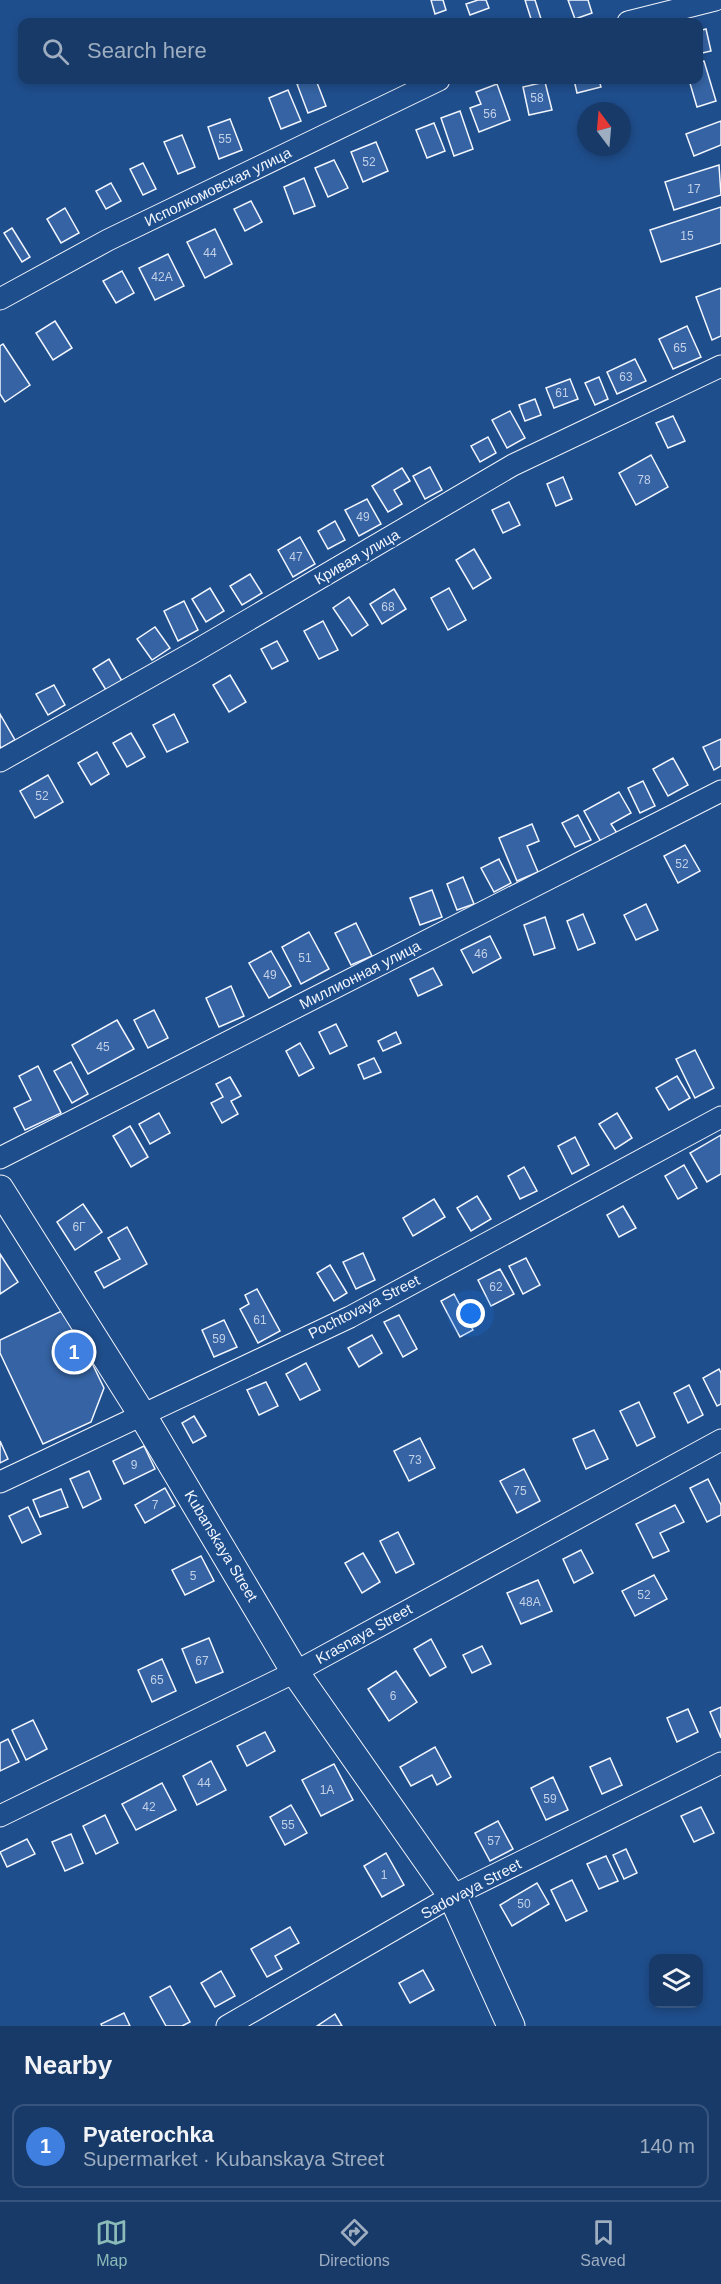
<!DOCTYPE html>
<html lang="en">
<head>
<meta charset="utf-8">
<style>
  :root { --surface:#173a69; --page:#244571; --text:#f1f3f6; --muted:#9eadc0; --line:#36547d; --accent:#8bbbb9 }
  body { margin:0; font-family:Arial,sans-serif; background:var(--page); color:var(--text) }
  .controls { position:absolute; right:18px; bottom:18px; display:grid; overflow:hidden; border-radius:12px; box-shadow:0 3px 9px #0003 }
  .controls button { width:54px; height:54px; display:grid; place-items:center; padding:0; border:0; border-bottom:2px solid var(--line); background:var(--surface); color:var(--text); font:30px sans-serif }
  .compass { position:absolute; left:577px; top:102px; width:54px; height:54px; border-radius:50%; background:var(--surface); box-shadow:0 3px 9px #0003; rotate:344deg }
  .you { position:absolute; left:471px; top:1314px; width:21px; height:21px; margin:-15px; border:4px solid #fff; border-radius:50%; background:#1a73e8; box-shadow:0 0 0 9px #1a73e833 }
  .badge { display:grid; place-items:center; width:39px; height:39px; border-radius:50%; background:var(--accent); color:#fff; font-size:20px; font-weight:700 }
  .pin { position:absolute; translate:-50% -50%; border:3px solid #fff; box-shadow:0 2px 6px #0006 }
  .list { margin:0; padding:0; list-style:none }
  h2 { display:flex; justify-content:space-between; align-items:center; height:78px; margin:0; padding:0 24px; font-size:26px }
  h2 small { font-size:20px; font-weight:400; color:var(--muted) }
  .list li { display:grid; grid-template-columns:39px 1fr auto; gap:18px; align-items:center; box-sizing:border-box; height:84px; margin:0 12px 12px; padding:0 12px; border:2px solid var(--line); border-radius:12px }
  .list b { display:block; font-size:22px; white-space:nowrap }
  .list p { margin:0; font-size:20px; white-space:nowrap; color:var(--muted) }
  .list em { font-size:20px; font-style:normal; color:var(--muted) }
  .icon { flex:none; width:33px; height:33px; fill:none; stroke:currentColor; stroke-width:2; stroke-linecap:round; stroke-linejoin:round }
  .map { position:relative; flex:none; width:721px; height:2026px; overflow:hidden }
  .search { position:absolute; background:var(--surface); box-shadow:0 3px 9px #0003; left:18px; right:18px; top:18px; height:66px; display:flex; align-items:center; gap:15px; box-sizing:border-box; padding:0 21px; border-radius:12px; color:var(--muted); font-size:22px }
  .sheet { height:174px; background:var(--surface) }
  nav { display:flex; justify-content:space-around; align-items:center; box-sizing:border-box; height:84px; border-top:2px solid var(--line); background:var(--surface); font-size:16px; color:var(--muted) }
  nav a { display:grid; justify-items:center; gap:3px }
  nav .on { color:var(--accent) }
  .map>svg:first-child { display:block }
  .building { fill:#3563a3; stroke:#f2f6ff; stroke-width:1.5 }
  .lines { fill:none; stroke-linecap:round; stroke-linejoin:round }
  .minor-casing { stroke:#f2f6ff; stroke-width:23 }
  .major-casing { stroke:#f2f6ff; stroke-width:29 }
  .minor { stroke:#1f4e8c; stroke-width:21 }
  .major { stroke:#1f4e8c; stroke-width:27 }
  .labels { text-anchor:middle; stroke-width:4.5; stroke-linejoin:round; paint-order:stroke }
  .number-label { font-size:12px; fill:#c3d1e8 }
  .street-label { font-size:15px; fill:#f2f6ff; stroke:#1f4e8c }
</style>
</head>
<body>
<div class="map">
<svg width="721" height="2026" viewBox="0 0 721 2026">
  <rect width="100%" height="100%" fill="#1f4e8c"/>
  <g class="building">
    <path d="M431,0H443L446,10L435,14Z"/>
    <path d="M478,0H486L489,8L470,15L466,4Z"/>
    <path d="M525,0H535L542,22H532Z"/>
    <path d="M568,0H588L592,13L575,19Z"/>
    <path d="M706,29L711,51L698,54V31Z"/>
    <path d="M704,61L716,101L697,107L689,80H698V62Z"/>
    <path d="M309,80H316L326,106L308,113L297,84Z"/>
    <path d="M574,80H599L601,87L577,93Z"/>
    <path d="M545,82L552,110L529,115L523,87Z"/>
    <path d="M497,84L510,120L479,132L470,108L481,104L476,92Z"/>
    <path d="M288,90L301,121L281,129L269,98Z"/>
    <path d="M460,111L473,149L454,156L441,118Z"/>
    <path d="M230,119L242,150L219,159L208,127Z"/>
    <path d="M721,121V145L694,156L686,134Z"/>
    <path d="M434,123L445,151L427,158L416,130Z"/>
    <path d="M182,135L195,167L178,174L164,142Z"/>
    <path d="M376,142L388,171L363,182L351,152Z"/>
    <path d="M334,160L348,188L328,197L315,168Z"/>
    <path d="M143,163L156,189L143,195L130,169Z"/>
    <path d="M719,165L721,195L674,210L665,182Z"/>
    <path d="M304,178L315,206L294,214L284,187Z"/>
    <path d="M111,183L121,201L106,209L96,191Z"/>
    <path d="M251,201L262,222L245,231L234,209Z"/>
    <path d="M721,207V243L661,262L650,230Z"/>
    <path d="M65,208L79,233L61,243L47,219Z"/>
    <path d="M12,228L30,257L22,262L4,233Z"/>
    <path d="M215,229L232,264L205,278L187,242Z"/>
    <path d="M168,254L184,286L155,300L139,268Z"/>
    <path d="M122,271L134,293L116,303L103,281Z"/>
    <path d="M721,288V336L712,340L696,297Z"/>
    <path d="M55,321L72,348L53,360L36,333Z"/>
    <path d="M687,326L701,357L673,369L659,339Z"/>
    <path d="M3,344L30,385L5,402L0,394V346Z"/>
    <path d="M635,359L646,381L617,394L607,372Z"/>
    <path d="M599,377L608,399L595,405L585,383Z"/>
    <path d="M570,379L578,399L554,408L546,388Z"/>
    <path d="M535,399L541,415L525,421L519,405Z"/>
    <path d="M510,411L525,438L507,448L492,420Z"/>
    <path d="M673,416L685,441L668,448L656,423Z"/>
    <path d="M488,437L496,453L480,462L471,446Z"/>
    <path d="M651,455L668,487L636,505L619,473Z"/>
    <path d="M430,467L442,490L425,499L413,476Z"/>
    <path d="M402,468L410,481L394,490L402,504L388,512L372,486Z"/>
    <path d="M563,477L572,499L556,506L547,484Z"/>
    <path d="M367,499L381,524L359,536L345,510Z"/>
    <path d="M509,502L520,525L503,533L492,510Z"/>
    <path d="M335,521L345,540L328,549L318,531Z"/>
    <path d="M300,537L315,564L293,577L278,550Z"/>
    <path d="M474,549L491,578L473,589L456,560Z"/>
    <path d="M250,574L262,593L242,605L230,586Z"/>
    <path d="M210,588L224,611L206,622L192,599Z"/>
    <path d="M449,588L466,620L448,630L431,598Z"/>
    <path d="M394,589L406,609L382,624L370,604Z"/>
    <path d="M349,597L368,625L352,636L333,608Z"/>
    <path d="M184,601L198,630L178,641L164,611Z"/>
    <path d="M323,621L338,650L319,659L304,631Z"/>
    <path d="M155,627L170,648L152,660L137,639Z"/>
    <path d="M277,641L288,661L272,669L261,649Z"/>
    <path d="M109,659L122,681L106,690L93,669Z"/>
    <path d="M230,675L246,702L229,712L213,685Z"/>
    <path d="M54,685L65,705L48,715L36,694Z"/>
    <path d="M0,714L15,740L1,748L0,746Z"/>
    <path d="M174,714L188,742L167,752L153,725Z"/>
    <path d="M131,733L145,757L127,767L113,743Z"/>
    <path d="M721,739V766L714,770L703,747Z"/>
    <path d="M97,752L109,774L91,785L78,763Z"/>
    <path d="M673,758L688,785L668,796L653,769Z"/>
    <path d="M48,775L63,802L35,818L20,791Z"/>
    <path d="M643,781L655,806L640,813L628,788Z"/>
    <path d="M619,792L631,813L611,824L617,833L601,842L584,811Z"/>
    <path d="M578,815L591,840L575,847L562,823Z"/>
    <path d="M532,824L539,841L527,846L538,872L517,881L499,838Z"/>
    <path d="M685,845L700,871L678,883L664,856Z"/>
    <path d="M499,859L511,883L494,892L481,868Z"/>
    <path d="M463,877L474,904L457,910L447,884Z"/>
    <path d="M432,890L442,917L420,925L410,898Z"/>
    <path d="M646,904L658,930L636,940L624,915Z"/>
    <path d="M583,914L595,943L578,950L567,921Z"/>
    <path d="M545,917L555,948L534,955L524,925Z"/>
    <path d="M356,923L372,956L351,965L335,933Z"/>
    <path d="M309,932L329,969L301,984L282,947Z"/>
    <path d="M490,936L501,958L473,973L461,950Z"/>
    <path d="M271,951L291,986L269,998L249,963Z"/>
    <path d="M433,968L442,985L418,996L410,979Z"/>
    <path d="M231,986L244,1016L219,1027L206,998Z"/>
    <path d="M154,1010L168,1038L148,1048L134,1020Z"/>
    <path d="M117,1020L134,1049L88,1074L72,1045Z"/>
    <path d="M336,1024L347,1046L330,1054L319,1032Z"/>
    <path d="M396,1032L401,1043L383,1051L378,1041Z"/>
    <path d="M300,1043L314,1068L299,1076L286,1051Z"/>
    <path d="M695,1050L714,1088L695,1098L676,1059Z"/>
    <path d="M374,1058L381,1072L364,1079L358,1065Z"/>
    <path d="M71,1062L88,1094L72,1103L54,1071Z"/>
    <path d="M38,1066L61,1113L25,1130L14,1108L31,1100L19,1076Z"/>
    <path d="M677,1076L690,1098L669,1110L656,1088Z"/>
    <path d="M230,1077L241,1096L231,1101L238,1114L222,1123L211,1103L223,1097L216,1084Z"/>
    <path d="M159,1113L170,1133L150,1144L139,1124Z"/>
    <path d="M617,1113L632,1138L615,1149L599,1124Z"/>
    <path d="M130,1126L148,1157L131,1167L113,1136Z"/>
    <path d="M721,1135V1174L707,1182L690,1153Z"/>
    <path d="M575,1137L589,1165L572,1174L558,1146Z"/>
    <path d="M684,1165L697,1188L678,1199L665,1176Z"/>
    <path d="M524,1167L537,1191L520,1199L508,1176Z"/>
    <path d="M477,1196L491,1219L471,1231L457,1208Z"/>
    <path d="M434,1199L445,1217L413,1236L403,1218Z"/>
    <path d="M83,1204L102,1232L75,1250L57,1222Z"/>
    <path d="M623,1206L636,1228L619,1237L607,1215Z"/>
    <path d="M127,1227L147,1264L104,1288L95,1272L120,1259L108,1238Z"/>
    <path d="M363,1253L375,1280L356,1289L343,1262Z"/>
    <path d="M0,1254L18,1282L0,1294Z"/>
    <path d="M526,1258L540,1285L523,1294L509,1266Z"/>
    <path d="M330,1265L347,1293L334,1301L317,1273Z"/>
    <path d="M500,1269L514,1294L491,1306L478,1280Z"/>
    <path d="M257,1289L280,1331L258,1343L240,1309L249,1304L245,1295Z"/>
    <path d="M454,1294L473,1330L460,1337L441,1301Z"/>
    <path d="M66,1309L104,1388L91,1422L43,1444L0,1353V1340Z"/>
    <path d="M399,1315L417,1349L403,1357L384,1322Z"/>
    <path d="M224,1320L237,1347L214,1357L202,1330Z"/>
    <path d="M372,1335L382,1353L359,1367L348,1348Z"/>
    <path d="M306,1363L320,1390L300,1400L286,1374Z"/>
    <path d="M719,1369L721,1373V1404L717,1406L703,1378Z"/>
    <path d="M266,1382L278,1406L259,1415L247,1390Z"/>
    <path d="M689,1385L703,1415L688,1423L674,1393Z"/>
    <path d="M639,1402L655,1437L637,1446L620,1411Z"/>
    <path d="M194,1416L206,1436L193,1443L182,1423Z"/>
    <path d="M594,1430L608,1459L586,1469L573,1439Z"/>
    <path d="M420,1438L435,1468L409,1481L394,1451Z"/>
    <path d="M0,1441L8,1459L0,1463Z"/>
    <path d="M144,1446L155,1469L124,1484L113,1461Z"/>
    <path d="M524,1469L540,1501L517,1513L500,1481Z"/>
    <path d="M89,1471L101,1499L83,1508L70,1479Z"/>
    <path d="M708,1479L721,1505V1515L707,1522L690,1488Z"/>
    <path d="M165,1488L175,1506L145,1523L135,1505Z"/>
    <path d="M61,1489L68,1507L40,1517L33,1500Z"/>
    <path d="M675,1505L684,1522L660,1533L669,1551L653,1558L636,1524Z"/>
    <path d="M28,1507L41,1534L22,1543L9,1516Z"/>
    <path d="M398,1532L414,1564L396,1573L380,1541Z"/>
    <path d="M581,1550L593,1573L574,1583L563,1559Z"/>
    <path d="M363,1553L380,1582L362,1593L345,1563Z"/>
    <path d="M201,1556L214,1581L185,1595L172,1570Z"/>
    <path d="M654,1575L667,1599L635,1616L622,1591Z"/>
    <path d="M538,1580L552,1611L521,1624L507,1593Z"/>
    <path d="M209,1638L223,1672L196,1683L182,1649Z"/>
    <path d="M431,1639L446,1667L430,1676L414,1649Z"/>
    <path d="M482,1646L491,1664L472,1673L463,1655Z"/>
    <path d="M162,1659L176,1691L152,1702L138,1670Z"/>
    <path d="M396,1671L417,1702L389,1721L368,1689Z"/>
    <path d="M721,1707V1738L710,1712Z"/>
    <path d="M688,1709L698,1732L677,1742L667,1718Z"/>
    <path d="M33,1720L47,1749L26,1760L12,1730Z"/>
    <path d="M265,1732L275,1751L247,1766L237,1746Z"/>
    <path d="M8,1739L19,1762L0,1771V1743Z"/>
    <path d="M435,1747L451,1777L437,1785L432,1775L411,1786L400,1767Z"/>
    <path d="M610,1758L622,1785L602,1794L590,1767Z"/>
    <path d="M211,1761L226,1790L197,1805L183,1776Z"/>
    <path d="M334,1764L353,1800L321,1816L302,1780Z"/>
    <path d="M553,1777L568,1810L546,1820L531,1788Z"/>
    <path d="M162,1783L176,1810L136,1830L122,1804Z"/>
    <path d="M291,1805L307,1833L285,1845L270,1817Z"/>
    <path d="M701,1807L714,1833L694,1842L681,1816Z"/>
    <path d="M105,1815L118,1843L96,1854L83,1826Z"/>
    <path d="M498,1821L513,1849L490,1861L475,1833Z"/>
    <path d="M71,1834L83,1863L65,1871L52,1842Z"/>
    <path d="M27,1839L35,1854L7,1867L0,1852Z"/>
    <path d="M626,1849L637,1873L624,1879L613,1855Z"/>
    <path d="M386,1853L404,1885L382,1897L364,1866Z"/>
    <path d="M606,1856L618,1881L599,1889L587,1864Z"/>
    <path d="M572,1880L587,1911L566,1921L551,1890Z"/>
    <path d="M537,1883L549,1904L512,1926L500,1905Z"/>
    <path d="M290,1927L299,1943L275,1956L282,1969L267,1977L251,1949Z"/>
    <path d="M423,1970L434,1990L410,2003L399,1983Z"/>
    <path d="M221,1971L235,1996L215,2007L201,1983Z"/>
    <path d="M170,1986L190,2022L182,2026H166L150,1997Z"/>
    <path d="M124,2013L130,2026H102L101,2024Z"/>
    <path d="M335,2014L342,2026H317Z"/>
  </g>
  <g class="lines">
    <g class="minor-casing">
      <g id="minor">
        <path d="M628,22L715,0"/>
        <path d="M0,299L108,240L439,80"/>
        <path d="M0,761L192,653L513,465L721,366"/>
        <path d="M0,1158L721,791"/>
        <path d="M0,1482L350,1317L721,1117"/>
        <path d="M0,1816L295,1672L721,1440"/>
        <path d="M227,2026L452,1896L721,1763"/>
      </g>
    </g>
    <g class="major-casing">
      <path id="major" d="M0,1189L143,1416L295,1672L452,1896L511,2026"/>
    </g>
    <use href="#minor" class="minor"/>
    <use href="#major" class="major"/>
  </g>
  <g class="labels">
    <g class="number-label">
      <text x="537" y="102">58</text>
      <text x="490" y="118">56</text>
      <text x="225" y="143">55</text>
      <text x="369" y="166">52</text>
      <text x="694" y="193">17</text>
      <text x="687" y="240">15</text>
      <text x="210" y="257">44</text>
      <text x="162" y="281">42А</text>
      <text x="680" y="352">65</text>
      <text x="626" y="381">63</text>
      <text x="562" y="397">61</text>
      <text x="644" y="484">78</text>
      <text x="363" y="521">49</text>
      <text x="296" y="561">47</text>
      <text x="388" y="611">68</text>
      <text x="42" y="800">52</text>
      <text x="682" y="868">52</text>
      <text x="481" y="958">46</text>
      <text x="305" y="962">51</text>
      <text x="270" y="979">49</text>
      <text x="103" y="1051">45</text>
      <text x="79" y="1231">6Г</text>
      <text x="496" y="1291">62</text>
      <text x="260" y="1324">61</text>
      <text x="219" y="1343">59</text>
      <text x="415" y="1464">73</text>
      <text x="134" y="1469">9</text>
      <text x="520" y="1495">75</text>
      <text x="155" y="1509">7</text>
      <text x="193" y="1580">5</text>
      <text x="644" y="1599">52</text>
      <text x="530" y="1606">48А</text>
      <text x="202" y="1665">67</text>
      <text x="157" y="1684">65</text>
      <text x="393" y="1700">6</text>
      <text x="204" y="1787">44</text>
      <text x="327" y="1794">1А</text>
      <text x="550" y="1803">59</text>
      <text x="149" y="1811">42</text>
      <text x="288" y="1829">55</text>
      <text x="494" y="1845">57</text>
      <text x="384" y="1879">1</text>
      <text x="524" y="1908">50</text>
    </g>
    <g class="street-label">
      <text transform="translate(218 187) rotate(-26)" y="5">Исполкомовская улица</text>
      <text transform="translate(357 557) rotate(-30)" y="5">Кривая улица</text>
      <text transform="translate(360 975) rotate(-27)" y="5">Миллионная улица</text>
      <text transform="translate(364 1307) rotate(-27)" y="5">Pochtovaya Street</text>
      <text transform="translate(221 1546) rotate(59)" y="5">Kubanskaya Street</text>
      <text transform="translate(364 1634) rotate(-29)" y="5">Krasnaya Street</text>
      <text transform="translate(471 1889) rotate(-28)" y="5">Sadovaya Street</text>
    </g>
  </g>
</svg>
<div class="controls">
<button><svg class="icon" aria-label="layers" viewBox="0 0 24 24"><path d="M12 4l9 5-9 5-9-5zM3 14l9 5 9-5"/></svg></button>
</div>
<svg class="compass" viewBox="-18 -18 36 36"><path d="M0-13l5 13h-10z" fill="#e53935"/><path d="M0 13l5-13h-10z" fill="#9eadc0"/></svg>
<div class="you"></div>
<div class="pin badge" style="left:74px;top:1352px;background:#3f7fe0">1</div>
<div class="search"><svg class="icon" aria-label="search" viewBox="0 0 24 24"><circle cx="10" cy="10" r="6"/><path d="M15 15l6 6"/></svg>Search here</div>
</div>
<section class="sheet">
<h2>Nearby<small></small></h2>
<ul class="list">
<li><span class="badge" style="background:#3f7fe0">1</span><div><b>Pyaterochka</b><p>Supermarket · Kubanskaya Street</p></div><em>140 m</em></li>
</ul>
</section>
<nav>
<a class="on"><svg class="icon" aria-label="map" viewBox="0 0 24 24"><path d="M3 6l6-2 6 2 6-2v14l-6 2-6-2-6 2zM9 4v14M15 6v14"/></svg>Map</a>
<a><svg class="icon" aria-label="directions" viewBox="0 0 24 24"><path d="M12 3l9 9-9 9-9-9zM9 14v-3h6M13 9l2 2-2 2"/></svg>Directions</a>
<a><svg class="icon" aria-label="saved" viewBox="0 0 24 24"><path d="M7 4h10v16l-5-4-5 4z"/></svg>Saved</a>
</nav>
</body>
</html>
